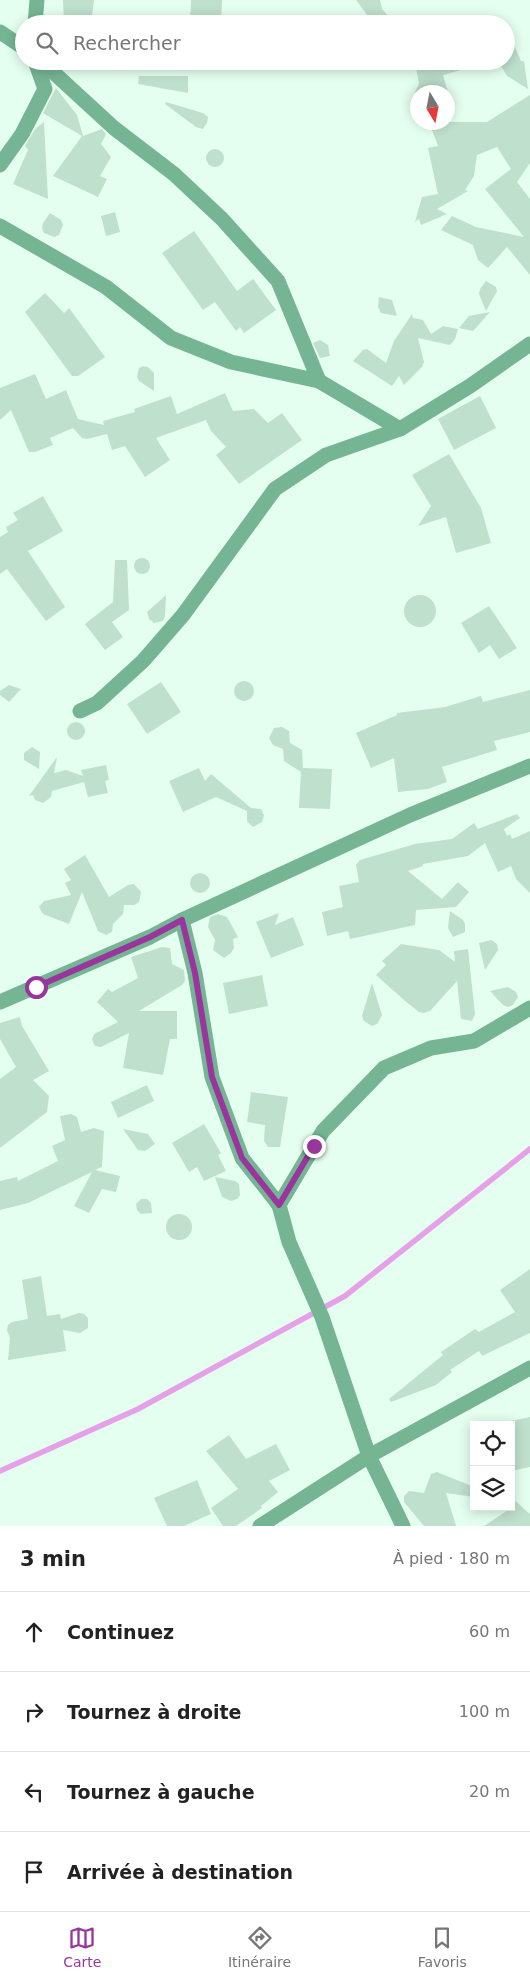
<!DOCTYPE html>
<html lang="fr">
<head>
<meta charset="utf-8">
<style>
  :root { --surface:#fff; --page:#f6f6f6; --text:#222; --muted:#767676; --line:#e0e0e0; --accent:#98369d }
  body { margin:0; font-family:"DejaVu Sans",sans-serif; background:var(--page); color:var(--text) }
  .controls { position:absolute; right:15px; bottom:15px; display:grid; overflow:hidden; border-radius:0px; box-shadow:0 2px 12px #0003 }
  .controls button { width:45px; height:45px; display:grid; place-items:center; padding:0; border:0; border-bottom:1px solid var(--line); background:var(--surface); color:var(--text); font:25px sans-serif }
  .compass { position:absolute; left:410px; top:85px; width:45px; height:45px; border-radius:50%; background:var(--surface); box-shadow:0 2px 12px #0003; rotate:170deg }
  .stop { position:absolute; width:15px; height:15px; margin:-11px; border:4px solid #98369d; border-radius:50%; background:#fff }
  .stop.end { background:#98369d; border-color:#fff; box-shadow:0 1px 5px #0008 }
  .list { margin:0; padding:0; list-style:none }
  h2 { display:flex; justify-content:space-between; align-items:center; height:65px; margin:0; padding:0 20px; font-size:21px }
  h2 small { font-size:16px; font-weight:400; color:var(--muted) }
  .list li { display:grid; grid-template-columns:32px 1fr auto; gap:15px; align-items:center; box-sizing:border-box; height:80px; padding:0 20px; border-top:1px solid var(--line) }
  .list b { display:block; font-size:19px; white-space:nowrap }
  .list em { font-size:16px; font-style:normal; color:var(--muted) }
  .icon { flex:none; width:28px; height:28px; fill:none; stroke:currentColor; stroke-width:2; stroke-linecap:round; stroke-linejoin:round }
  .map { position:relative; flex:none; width:530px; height:1526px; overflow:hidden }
  .search { position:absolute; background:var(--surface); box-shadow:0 2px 12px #0003; left:15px; right:15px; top:15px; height:55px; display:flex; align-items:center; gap:12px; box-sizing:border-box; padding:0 18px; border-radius:28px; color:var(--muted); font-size:19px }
  .sheet { height:385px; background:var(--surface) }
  nav { display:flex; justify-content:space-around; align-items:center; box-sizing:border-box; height:70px; border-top:1px solid var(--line); background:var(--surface); font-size:14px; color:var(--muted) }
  nav a { display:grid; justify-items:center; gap:2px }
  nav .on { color:var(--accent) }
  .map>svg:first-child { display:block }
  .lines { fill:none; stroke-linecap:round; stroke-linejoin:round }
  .stream { stroke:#e5a0e7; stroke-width:5.5 }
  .building { fill:#bfe0cd }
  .street { stroke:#75b594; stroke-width:15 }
  .route { stroke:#98369d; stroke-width:6 }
</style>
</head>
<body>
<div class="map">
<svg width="530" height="1526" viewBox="0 0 530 1526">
  <rect width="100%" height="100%" fill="#e4fff0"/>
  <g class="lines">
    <path class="stream" d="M0,1471L138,1409L345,1296L530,1149"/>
  </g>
  <g class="building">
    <path d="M63,0H94L91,24H64Z"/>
    <path d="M191,0H222L221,24H190Z"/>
    <path d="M356,0H380L382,9L395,24H374Z"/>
    <path d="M506,26L521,61H524L528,89L507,76L498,61H506Z"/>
    <path d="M415,61H474L475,66L443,75L448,92H415L419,84Z"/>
    <path d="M139,76H188V93L138,84Z"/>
    <path d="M56,88L77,115L83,136L102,129L106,134L101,144L111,157L100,176L107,179L98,197L53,176L82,136L43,113Z"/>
    <path d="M530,95V163L517,182L530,199V275L507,247L488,268L478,260L473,245L441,230L452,216L476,227L524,237L485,189L511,169L497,147L477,155L474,176L465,190L468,191L437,209L447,214L421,225L419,219L415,222L422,197L438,194L428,148L438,146L429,122H487Z"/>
    <path d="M166,102L203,113L208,117L207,123L203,129L196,127L165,104Z"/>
    <path d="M44,122L48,199L13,184L28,150L25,146L35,129Z"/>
    <circle cx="215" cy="158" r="9"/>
    <path d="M115,212L120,232L106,236L101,216Z"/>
    <path d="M50,213L61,220L63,225L59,235L54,237L44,233L42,228L43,223Z"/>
    <path d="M194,231L237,291L253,279L276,310L244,333L240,327L236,331L215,302L203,310L162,253Z"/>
    <path d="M486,281L496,287L497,291L486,311L479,294L480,289Z"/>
    <path d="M45,293L64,313L69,308L105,357L78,376H72L25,312Z"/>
    <path d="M379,297L392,300L397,316L381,313L378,307Z"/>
    <path d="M490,312L473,331L459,328L469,316Z"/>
    <path d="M412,314L413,318L423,320L431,334L443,326L458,329L455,339L450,345L418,338L424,362L422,367L404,385L399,376L392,386L353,361L363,350L367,349L386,363L394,341Z"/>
    <path d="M320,340L328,345L330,356L320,358L313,343Z"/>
    <path d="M143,366L148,367L154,373V391L139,381L137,377L139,368Z"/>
    <path d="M35,374L46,399L66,390L78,419L104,425L103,421L135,412L134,409L171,396L177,414L225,393L233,411L254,409L268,423L282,413L302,440L239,484L216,455L226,447L211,431L206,420L156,438L170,460L145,477L125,446L112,450L107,434L87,439L82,438L73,428L50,438L53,445L35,452H29L11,410L0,420V388Z"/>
    <path d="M480,396L496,428L454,450L438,419Z"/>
    <path d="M449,454L481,508L491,543L456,553L446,517L418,526L431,506L412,475Z"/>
    <path d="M43,496L63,531L28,551L65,607L46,621L7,569L0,574V537L8,532L6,527L18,520L13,513Z"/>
    <circle cx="142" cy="566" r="8"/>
    <path d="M115,560H127L129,610L112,622L123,637L105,650L85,624L113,602Z"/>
    <circle cx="420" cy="611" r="16"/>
    <path d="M166,595L165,616L163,621L154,623L149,619L147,612Z"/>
    <path d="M489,606L517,648L499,659L490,645L479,653L461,623Z"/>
    <circle cx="244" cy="691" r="10"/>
    <path d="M161,682L181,712L147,734L127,704Z"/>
    <path d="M9,685L21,689L9,702L0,695V691Z"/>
    <path d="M530,690V732L494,741L497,750L442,767L447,782L428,789L398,792L394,758L371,768L356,733L397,715V713L445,707L481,696L483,702Z"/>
    <circle cx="76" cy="731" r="9"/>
    <path d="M282,727L289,731L290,743L302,750L303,768L332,769L330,809L299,808L301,772L284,761L283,749L273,745L269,738L274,728Z"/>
    <path d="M32,747L40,752L39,769L24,760V753Z"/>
    <path d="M57,757L54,773L66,770L83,776L81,770L106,765L109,780L105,781L108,793L88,797L84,782L52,791L51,797L43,803L35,800L33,795L29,796Z"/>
    <path d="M199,768L205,781L211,774L251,808L261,809L264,815L262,822L253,827L247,821V811L216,797L183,812L169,781Z"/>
    <path d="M517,814L520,818L504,829L507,836L510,834L512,839L530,831V893L516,879L511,866L498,872L485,843L468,856L423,864V866L408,871L442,899L458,882L469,892L456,907L416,910L415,925L350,939L348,931L327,936L322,912L343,907L339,886L359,882L356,865L360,860L415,844L452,839L474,823L478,829Z"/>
    <path d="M85,855L109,897L128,885L134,884L141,892L139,902L134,905H124L123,914L113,924L112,932L106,935L98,931L82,892L69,924L43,914L39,907L44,901L71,895L65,883L71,880L64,869Z"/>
    <circle cx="200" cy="883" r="10"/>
    <path d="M450,911L463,920L465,924V932L453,937L448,928Z"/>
    <path d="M279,913L275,925L293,917L304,945L271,958L256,922Z"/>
    <path d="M218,914L227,917L238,937L233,939L234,948L231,953L224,958L213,950L215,940L208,927L210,917Z"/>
    <path d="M491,940L497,944L498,950L485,970L479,943Z"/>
    <path d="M401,944L439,950L455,962L454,951L468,949L475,1014L472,1021L461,1019L457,981L430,1011L424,1013L419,1012L404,1000L376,975L386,965L382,961Z"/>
    <path d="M162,947L170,948L172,964L184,970L185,981L182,985L139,1011H177V1039H170L163,1075L123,1068L129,1033L101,1047L95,1046L92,1040L94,1034L118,1022L97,1002L108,989L112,992L138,978L131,957Z"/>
    <path d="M262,975L268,1006L229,1014L223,983Z"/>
    <path d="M372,983L382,1015L377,1024L372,1026L364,1021L362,1016Z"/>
    <path d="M508,987L516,992L518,997L513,1005L508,1007L503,1005L490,991Z"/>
    <path d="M20,1017L22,1026L49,1071L33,1080L49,1096L47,1112L0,1148V1079L16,1067L0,1039V1023Z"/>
    <path d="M147,1085L154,1101L118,1118L111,1102Z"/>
    <path d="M251,1092L288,1097L280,1147H268L264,1141L265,1125L247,1122Z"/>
    <path d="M71,1114L77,1117L81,1132L94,1128L104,1131L102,1167L95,1170L120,1176L116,1192L102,1189L89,1213L74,1206L92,1172L28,1203L0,1210V1181L17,1177L18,1181L58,1161L52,1146L65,1140L60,1116Z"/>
    <path d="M204,1124L221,1153L218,1155L226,1171L204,1181L197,1167L189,1172L172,1143Z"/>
    <path d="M123,1129L148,1134L155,1144L145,1151L138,1150Z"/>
    <path d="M215,1177L235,1181L239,1184L240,1195L237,1199L231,1201L222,1197Z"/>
    <path d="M141,1199H147L151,1203L152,1213L141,1214L137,1210L136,1204Z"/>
    <circle cx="179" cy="1227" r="13"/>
    <path d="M530,1269V1333L482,1356L479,1351L450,1370L452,1372L436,1385L391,1402L389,1399L443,1355L441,1352L475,1329L479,1332L515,1312L500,1290Z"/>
    <path d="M41,1276L47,1316L60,1314L61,1319L79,1313L84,1314L88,1318V1328L80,1333L63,1330L66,1351L8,1360L10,1338L7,1330L8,1325L12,1322L28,1319L22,1280Z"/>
    <path d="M530,1417V1467L511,1471V1421Z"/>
    <path d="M229,1435L246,1459L276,1444L290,1470L269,1481L278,1492L261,1506L262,1508L236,1526H223L211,1508L238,1489L206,1451Z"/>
    <path d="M437,1472L474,1487V1497L446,1493L456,1526H424L404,1502V1496L409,1491L424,1493L431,1474Z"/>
    <path d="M197,1480L211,1514L184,1526H167L154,1498Z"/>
    <path d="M511,1497L530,1514V1526H484L511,1508Z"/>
  </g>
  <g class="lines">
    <g class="street">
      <path d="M35,24L37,0"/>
      <path d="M0,32L24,48"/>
      <path d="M41,61L114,128L174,174L222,219L278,281L319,381"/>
      <path d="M0,165L22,134L45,89L35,61"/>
      <path d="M0,226L106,287L171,338L231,362L319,381L400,429"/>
      <path d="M80,711L97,703L143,661L183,615L275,489L326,455L400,429L470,386L530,344"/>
      <path d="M182,920L195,973L212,1077L242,1158L279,1205"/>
      <path d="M0,1002L150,937L182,920L410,815L530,766"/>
      <path d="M260,1526L369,1456L530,1368"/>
      <path d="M403,1526L369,1456L322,1317L289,1242L279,1205L323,1131L384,1068L431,1048L474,1041L530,1008"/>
    </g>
  </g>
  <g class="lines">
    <path class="route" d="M36,987L150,937L182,920L195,973L212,1077L242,1158L279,1205L314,1146"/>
  </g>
</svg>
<div class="controls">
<button><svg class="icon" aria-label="locate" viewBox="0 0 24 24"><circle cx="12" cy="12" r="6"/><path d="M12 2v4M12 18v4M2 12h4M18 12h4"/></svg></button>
<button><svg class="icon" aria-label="layers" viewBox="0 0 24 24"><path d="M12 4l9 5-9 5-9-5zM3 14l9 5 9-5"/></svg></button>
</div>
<svg class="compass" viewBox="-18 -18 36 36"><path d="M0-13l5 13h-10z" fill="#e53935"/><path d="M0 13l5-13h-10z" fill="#767676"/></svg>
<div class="stop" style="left:36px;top:987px"></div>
<div class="stop end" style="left:314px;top:1146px"></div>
<div class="search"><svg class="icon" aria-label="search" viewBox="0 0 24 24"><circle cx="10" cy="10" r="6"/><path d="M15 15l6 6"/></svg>Rechercher</div>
</div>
<section class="sheet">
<h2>3 min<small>À pied · 180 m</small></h2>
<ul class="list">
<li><svg class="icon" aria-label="ahead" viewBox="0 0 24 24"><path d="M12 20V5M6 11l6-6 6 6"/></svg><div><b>Continuez</b></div><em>60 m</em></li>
<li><svg class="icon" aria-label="right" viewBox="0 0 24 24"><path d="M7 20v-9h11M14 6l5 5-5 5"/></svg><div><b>Tournez à droite</b></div><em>100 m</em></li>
<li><svg class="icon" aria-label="left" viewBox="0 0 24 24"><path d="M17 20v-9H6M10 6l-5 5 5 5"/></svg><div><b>Tournez à gauche</b></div><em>20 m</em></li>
<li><svg class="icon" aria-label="arrive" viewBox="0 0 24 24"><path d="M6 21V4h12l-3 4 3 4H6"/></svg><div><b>Arrivée à destination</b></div></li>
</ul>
</section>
<nav>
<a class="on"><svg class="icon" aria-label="map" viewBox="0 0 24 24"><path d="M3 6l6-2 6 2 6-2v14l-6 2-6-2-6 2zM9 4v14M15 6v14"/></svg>Carte</a>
<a><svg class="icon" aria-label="directions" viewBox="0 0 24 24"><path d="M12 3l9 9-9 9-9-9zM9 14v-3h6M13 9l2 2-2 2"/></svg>Itinéraire</a>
<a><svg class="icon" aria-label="saved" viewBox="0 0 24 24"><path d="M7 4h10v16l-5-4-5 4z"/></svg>Favoris</a>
</nav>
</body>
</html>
